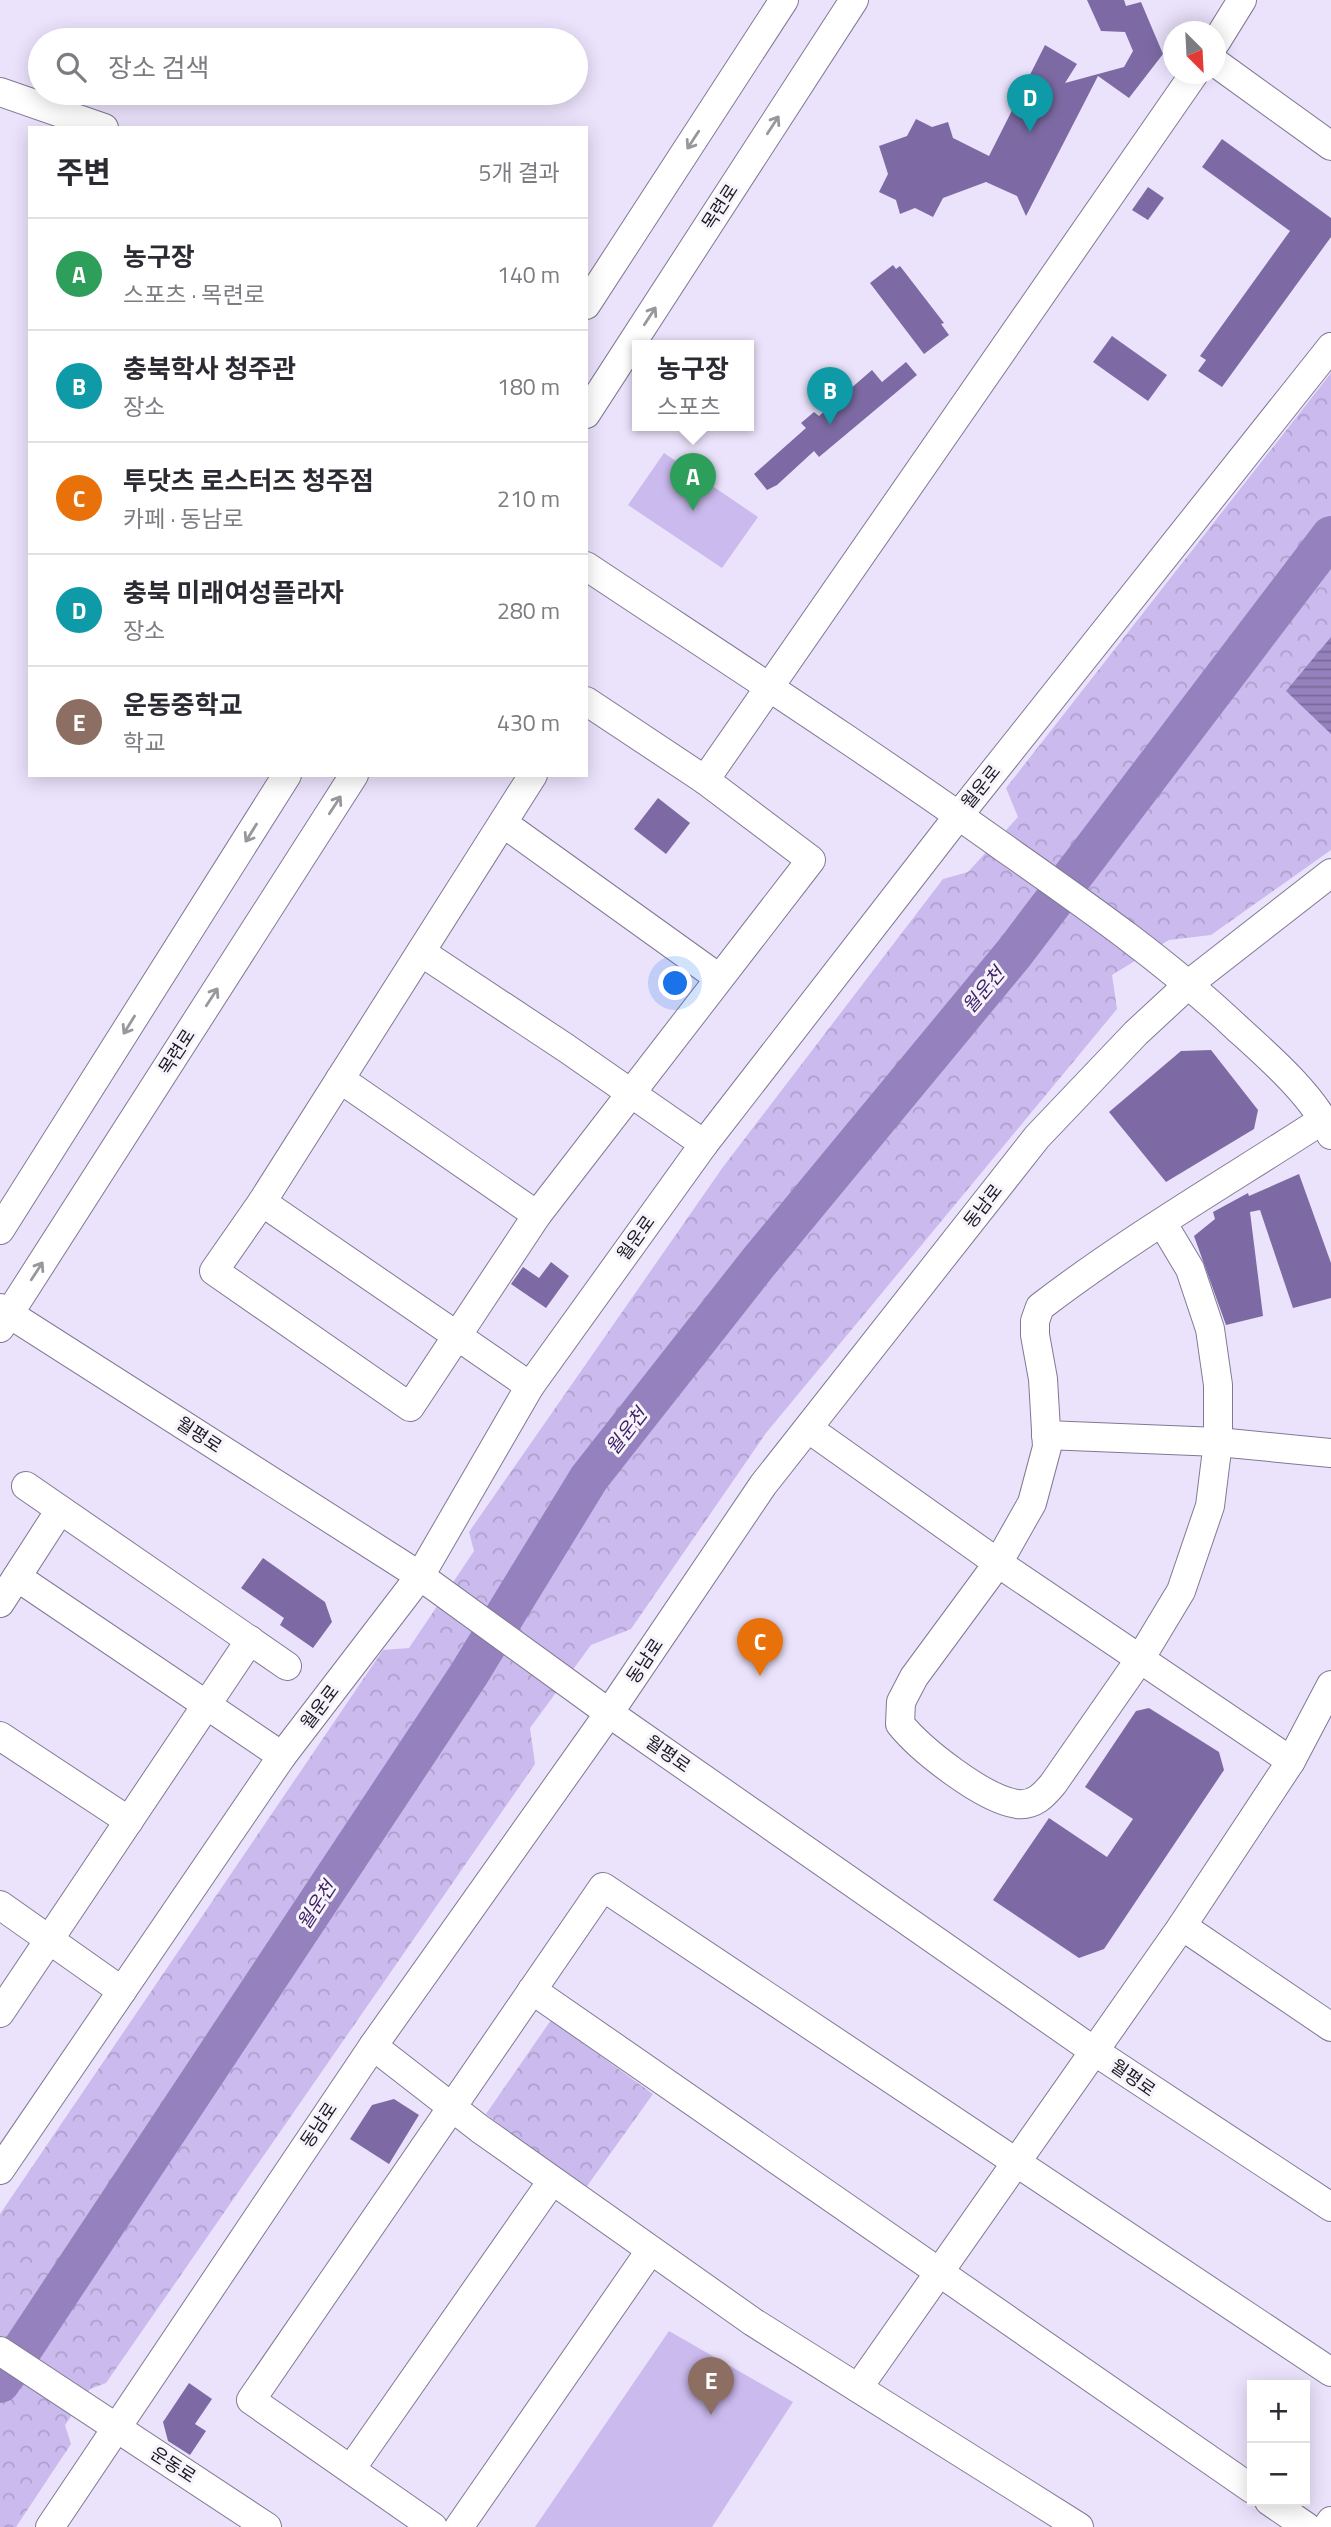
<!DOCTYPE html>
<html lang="ko">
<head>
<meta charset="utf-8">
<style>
  :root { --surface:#fff; --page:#f7f7f7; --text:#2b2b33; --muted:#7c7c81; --line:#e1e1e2; --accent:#657929 }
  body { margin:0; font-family:"Titillium Web","Noto Sans KR",sans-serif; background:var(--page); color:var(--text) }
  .controls { position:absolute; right:21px; bottom:21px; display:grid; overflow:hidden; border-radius:0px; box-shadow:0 4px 18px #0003 }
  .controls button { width:63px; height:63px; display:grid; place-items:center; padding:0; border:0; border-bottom:2px solid var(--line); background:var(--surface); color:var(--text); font:35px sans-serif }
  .compass { position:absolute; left:1163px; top:21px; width:63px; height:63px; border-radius:50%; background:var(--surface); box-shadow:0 4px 18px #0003; rotate:156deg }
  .you { position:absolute; left:676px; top:984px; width:24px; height:24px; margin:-18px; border:5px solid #fff; border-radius:50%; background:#1a73e8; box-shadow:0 0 0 10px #1a73e833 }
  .badge { display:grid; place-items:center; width:46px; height:46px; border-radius:50%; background:var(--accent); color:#fff; font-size:23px; font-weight:700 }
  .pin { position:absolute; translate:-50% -58px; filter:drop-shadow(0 2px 4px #0008) }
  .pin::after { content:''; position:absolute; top:37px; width:24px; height:21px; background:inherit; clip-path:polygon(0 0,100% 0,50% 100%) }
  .popup { position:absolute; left:632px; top:340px; width:122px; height:91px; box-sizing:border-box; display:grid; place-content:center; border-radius:0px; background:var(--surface); filter:drop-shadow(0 2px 5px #0005); font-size:23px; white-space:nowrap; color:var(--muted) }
  .popup b { font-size:26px; color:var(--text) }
  .popup::after { content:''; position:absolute; left:50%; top:100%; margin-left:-14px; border:14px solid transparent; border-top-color:var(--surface) }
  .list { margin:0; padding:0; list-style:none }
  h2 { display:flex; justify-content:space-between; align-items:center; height:91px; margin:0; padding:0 28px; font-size:30px }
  h2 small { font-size:23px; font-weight:400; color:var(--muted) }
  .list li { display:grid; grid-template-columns:46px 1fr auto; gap:21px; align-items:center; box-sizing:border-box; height:112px; padding:0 28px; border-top:2px solid var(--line) }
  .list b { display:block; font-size:26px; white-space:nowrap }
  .list p { margin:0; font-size:23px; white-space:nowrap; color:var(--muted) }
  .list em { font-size:23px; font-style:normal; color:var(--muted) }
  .icon { flex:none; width:38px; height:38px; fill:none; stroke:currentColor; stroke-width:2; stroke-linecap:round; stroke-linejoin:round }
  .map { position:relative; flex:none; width:1331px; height:2527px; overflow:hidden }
  .search { position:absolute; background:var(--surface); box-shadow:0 4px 18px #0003; left:28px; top:28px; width:560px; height:77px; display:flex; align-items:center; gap:18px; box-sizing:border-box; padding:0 24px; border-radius:38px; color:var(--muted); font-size:26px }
  .panel { position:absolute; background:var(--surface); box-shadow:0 4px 18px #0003; left:28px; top:126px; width:560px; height:651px; border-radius:0px }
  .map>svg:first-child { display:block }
  .grass { fill:#cbbaee }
  .forest { fill:url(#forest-crowns) }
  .water { fill:url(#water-rules) }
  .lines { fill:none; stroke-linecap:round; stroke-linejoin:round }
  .river { stroke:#9581bd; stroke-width:40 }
  .building { fill:#7d6aa4 }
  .minor-casing { stroke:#817994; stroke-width:30 }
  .minor { stroke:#fff; stroke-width:28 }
  .oneway { stroke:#99979c }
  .labels { text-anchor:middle; stroke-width:6; stroke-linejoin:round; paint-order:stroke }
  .street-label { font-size:18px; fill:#1c1823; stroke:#f6f4fa }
  .water-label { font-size:19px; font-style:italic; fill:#3f2169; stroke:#f6f4fa }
</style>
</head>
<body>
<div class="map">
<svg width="1331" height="2527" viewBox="0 0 1331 2527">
  <defs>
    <pattern id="forest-crowns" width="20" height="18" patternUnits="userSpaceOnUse" patternTransform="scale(1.75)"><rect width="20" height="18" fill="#cbbaee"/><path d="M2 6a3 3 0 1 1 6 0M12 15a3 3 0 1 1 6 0" fill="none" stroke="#ae9fcc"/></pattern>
    <pattern id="water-rules" width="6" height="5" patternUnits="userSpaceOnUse" patternTransform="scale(1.75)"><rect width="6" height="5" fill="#9581bd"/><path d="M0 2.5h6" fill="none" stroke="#796999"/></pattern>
  </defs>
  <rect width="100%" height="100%" fill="#ebe3fc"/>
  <g class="grass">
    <path d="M664,453L758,517L722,568L628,505Z"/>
    <path d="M669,2331L793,2402L712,2527H535Z"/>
  </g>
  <g class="forest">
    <path d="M1331,373V850L1211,935L1169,940L1112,975L1117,1009L766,1433L631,1629L591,1645L530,1728L535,1764L106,2383L90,2389L65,2425L71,2444L16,2527H0V2214L383,1650L409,1648L474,1551L469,1532L723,1167L943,879L968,872L1018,817L1006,788Z"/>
    <path d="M551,2020L653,2094L585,2189L486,2114Z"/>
  </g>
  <path class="water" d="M1331,637V734L1286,691Z"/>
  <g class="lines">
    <path class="river" d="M0,2383L469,1674L589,1478L758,1263L1015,952L1331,536"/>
  </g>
  <g class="building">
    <path d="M1087,0H1124L1126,6L1141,2L1163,54L1129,98L1098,76L1026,216L1017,196L986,182L943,198L933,217L915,208L900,214L896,200L879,192L888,174L879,146L907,136L916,119L932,127L948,122L953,138L989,156L1045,45L1077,64L1065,83L1124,67L1133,51L1125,32L1101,31Z"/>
    <path d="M1222,139L1331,218V237L1222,387L1198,371L1206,360L1200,356L1290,231L1202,167Z"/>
    <path d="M1148,187L1164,198L1148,220L1132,210Z"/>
    <path d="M893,265L896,269L900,266L944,323L941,324L949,335L924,354L870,283Z"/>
    <path d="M1112,336L1167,375L1148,401L1093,362Z"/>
    <path d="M906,362L917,375L819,457L814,451L777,485L767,490L754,474L806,428L801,423L814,412L819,416L872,370L882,382Z"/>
    <path d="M658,798L690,823L666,854L634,829Z"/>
    <path d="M1211,1050L1258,1110L1254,1129L1166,1182L1109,1112L1181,1051Z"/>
    <path d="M1299,1174L1331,1263V1298L1293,1308L1260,1210L1250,1212L1263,1316L1226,1325L1194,1236L1215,1219L1213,1212L1248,1193L1249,1196Z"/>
    <path d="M551,1262L569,1276L546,1308L511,1284L523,1267L539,1278Z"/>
    <path d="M263,1558L325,1602L332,1622L313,1648L280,1625L284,1618L241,1588Z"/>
    <path d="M1149,1708L1219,1752L1224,1770L1104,1949L1079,1958L993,1900L1049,1818L1107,1857L1133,1819L1085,1787L1136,1711Z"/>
    <path d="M394,2099L419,2115L389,2164L350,2139L372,2105Z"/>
    <path d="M189,2383L212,2399L195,2424L206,2431L190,2455L168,2441L163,2422Z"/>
  </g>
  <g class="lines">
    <g class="minor-casing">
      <g id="minor">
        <path d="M1216,42L1242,0"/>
        <path d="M1216,63L1331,146"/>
        <path d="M0,92L104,128"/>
        <path d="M586,305L784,0"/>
        <path d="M586,414L854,0"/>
        <path d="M586,566C726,659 867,750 1003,847C1084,904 1165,960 1237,1028C1268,1056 1315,1097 1331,1135"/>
        <path d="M586,701L705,780L1194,74"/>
        <path d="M503,823L719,978"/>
        <path d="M421,952L566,1048L704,1144"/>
        <path d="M340,1079L537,1215"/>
        <path d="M262,1202L214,1271L410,1407L537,1215L811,860L705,780"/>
        <path d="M1163,1224L1190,1269L1210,1329L1218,1385V1442L1210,1506L1181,1591L1140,1659L1053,1784C1044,1795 1034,1806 1017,1804C983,1799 921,1750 900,1724L901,1702L914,1677L998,1563L1032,1503L1047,1447L1043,1379L1035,1335V1321L1040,1307C1130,1238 1230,1180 1324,1119"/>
        <path d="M0,1230L287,775"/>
        <path d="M0,1308L420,1576L609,1713L1094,2051L1331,2207"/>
        <path d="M0,1328L354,775"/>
        <path d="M530,1386L262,1202L533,775"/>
        <path d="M809,1429L998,1563L1291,1761"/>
        <path d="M1046,1435L1218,1442L1331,1453"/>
        <path d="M26,1486L287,1666"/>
        <path d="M17,1577L282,1756"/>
        <path d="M0,1603L60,1510"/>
        <path d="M0,1736L129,1821"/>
        <path d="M0,1905L122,1991"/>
        <path d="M1182,1926L1331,2027"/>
        <path d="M532,1990L1252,2489"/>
        <path d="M0,2013L250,1640"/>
        <path d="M373,2046L480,2129L753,2322L1079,2527"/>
        <path d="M0,2170L282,1756L420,1576L530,1386L704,1144L959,815L1331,347"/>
        <path d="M0,2351L267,2527"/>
        <path d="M858,2388L1182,1926L1291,1761L1331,1685"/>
        <path d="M351,2469L552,2181"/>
        <path d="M1269,2501L1307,2527"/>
        <path d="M50,2527L373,2046L609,1713L763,1485L1037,1137L1136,1033L1190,983L1331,873"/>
        <path d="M433,2527L251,2400L603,1887L1331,2372"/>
        <path d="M459,2527L650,2251"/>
        <path d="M1327,2527L1331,2521"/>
      </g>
    </g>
    <use href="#minor" class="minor"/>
  </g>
  <defs><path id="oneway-shaft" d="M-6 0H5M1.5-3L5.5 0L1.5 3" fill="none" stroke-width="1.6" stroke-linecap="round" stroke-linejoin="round" transform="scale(1.75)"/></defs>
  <g class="oneway">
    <use href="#oneway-shaft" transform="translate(773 125) rotate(-57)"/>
    <use href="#oneway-shaft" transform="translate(693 140) rotate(123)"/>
    <use href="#oneway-shaft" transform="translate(650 316) rotate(-57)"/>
    <use href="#oneway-shaft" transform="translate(335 805) rotate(-57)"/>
    <use href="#oneway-shaft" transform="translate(251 833) rotate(122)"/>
    <use href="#oneway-shaft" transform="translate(212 997) rotate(-57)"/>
    <use href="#oneway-shaft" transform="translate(129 1025) rotate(122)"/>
    <use href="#oneway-shaft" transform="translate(37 1271) rotate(-57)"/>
  </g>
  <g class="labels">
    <g class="street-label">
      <text transform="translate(720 207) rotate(-57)" y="6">목련로</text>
      <text transform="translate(981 787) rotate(-51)" y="6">월운로</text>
      <text transform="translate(177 1052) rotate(-57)" y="6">목련로</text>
      <text transform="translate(983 1206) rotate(-52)" y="6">동남로</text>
      <text transform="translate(636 1238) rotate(-54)" y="6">월운로</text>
      <text transform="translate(199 1435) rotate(33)" y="6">월평로</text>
      <text transform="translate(645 1661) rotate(-56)" y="6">동남로</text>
      <text transform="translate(320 1707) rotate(-53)" y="6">월운로</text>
      <text transform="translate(668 1754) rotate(35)" y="6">월평로</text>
      <text transform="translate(1133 2078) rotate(35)" y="6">월평로</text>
      <text transform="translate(319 2125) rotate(-56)" y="6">동남로</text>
      <text transform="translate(173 2465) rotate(33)" y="6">운동로</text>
    </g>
    <g class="water-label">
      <text transform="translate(983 990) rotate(-50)" y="7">월운천</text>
      <text transform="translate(626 1431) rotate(-52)" y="7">월운천</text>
      <text transform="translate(316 1905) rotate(-57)" y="7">월운천</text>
    </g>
  </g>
</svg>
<div class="controls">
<button>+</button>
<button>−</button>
</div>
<svg class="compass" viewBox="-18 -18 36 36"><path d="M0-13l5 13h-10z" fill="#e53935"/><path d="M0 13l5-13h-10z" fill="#7c7c81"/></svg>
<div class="you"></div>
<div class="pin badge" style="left:693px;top:511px;background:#2e9e5b">A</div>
<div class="popup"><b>농구장</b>스포츠</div>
<div class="pin badge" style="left:830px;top:425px;background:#0f9aa8">B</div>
<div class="pin badge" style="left:760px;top:1676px;background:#e8710a">C</div>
<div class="pin badge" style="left:1030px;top:132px;background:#0f9aa8">D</div>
<div class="pin badge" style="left:711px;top:2415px;background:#8d6e63">E</div>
<div class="search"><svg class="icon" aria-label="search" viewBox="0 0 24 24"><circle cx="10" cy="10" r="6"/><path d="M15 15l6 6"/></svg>장소 검색</div>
<section class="panel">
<h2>주변<small>5개 결과</small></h2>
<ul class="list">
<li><span class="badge" style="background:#2e9e5b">A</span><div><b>농구장</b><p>스포츠 · 목련로</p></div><em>140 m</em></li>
<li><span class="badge" style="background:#0f9aa8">B</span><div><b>충북학사 청주관</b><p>장소</p></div><em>180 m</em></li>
<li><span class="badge" style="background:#e8710a">C</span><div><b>투닷츠 로스터즈 청주점</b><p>카페 · 동남로</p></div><em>210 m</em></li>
<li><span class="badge" style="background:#0f9aa8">D</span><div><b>충북 미래여성플라자</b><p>장소</p></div><em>280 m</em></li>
<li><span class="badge" style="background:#8d6e63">E</span><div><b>운동중학교</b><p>학교</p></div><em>430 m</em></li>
</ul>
</section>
</div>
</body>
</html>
